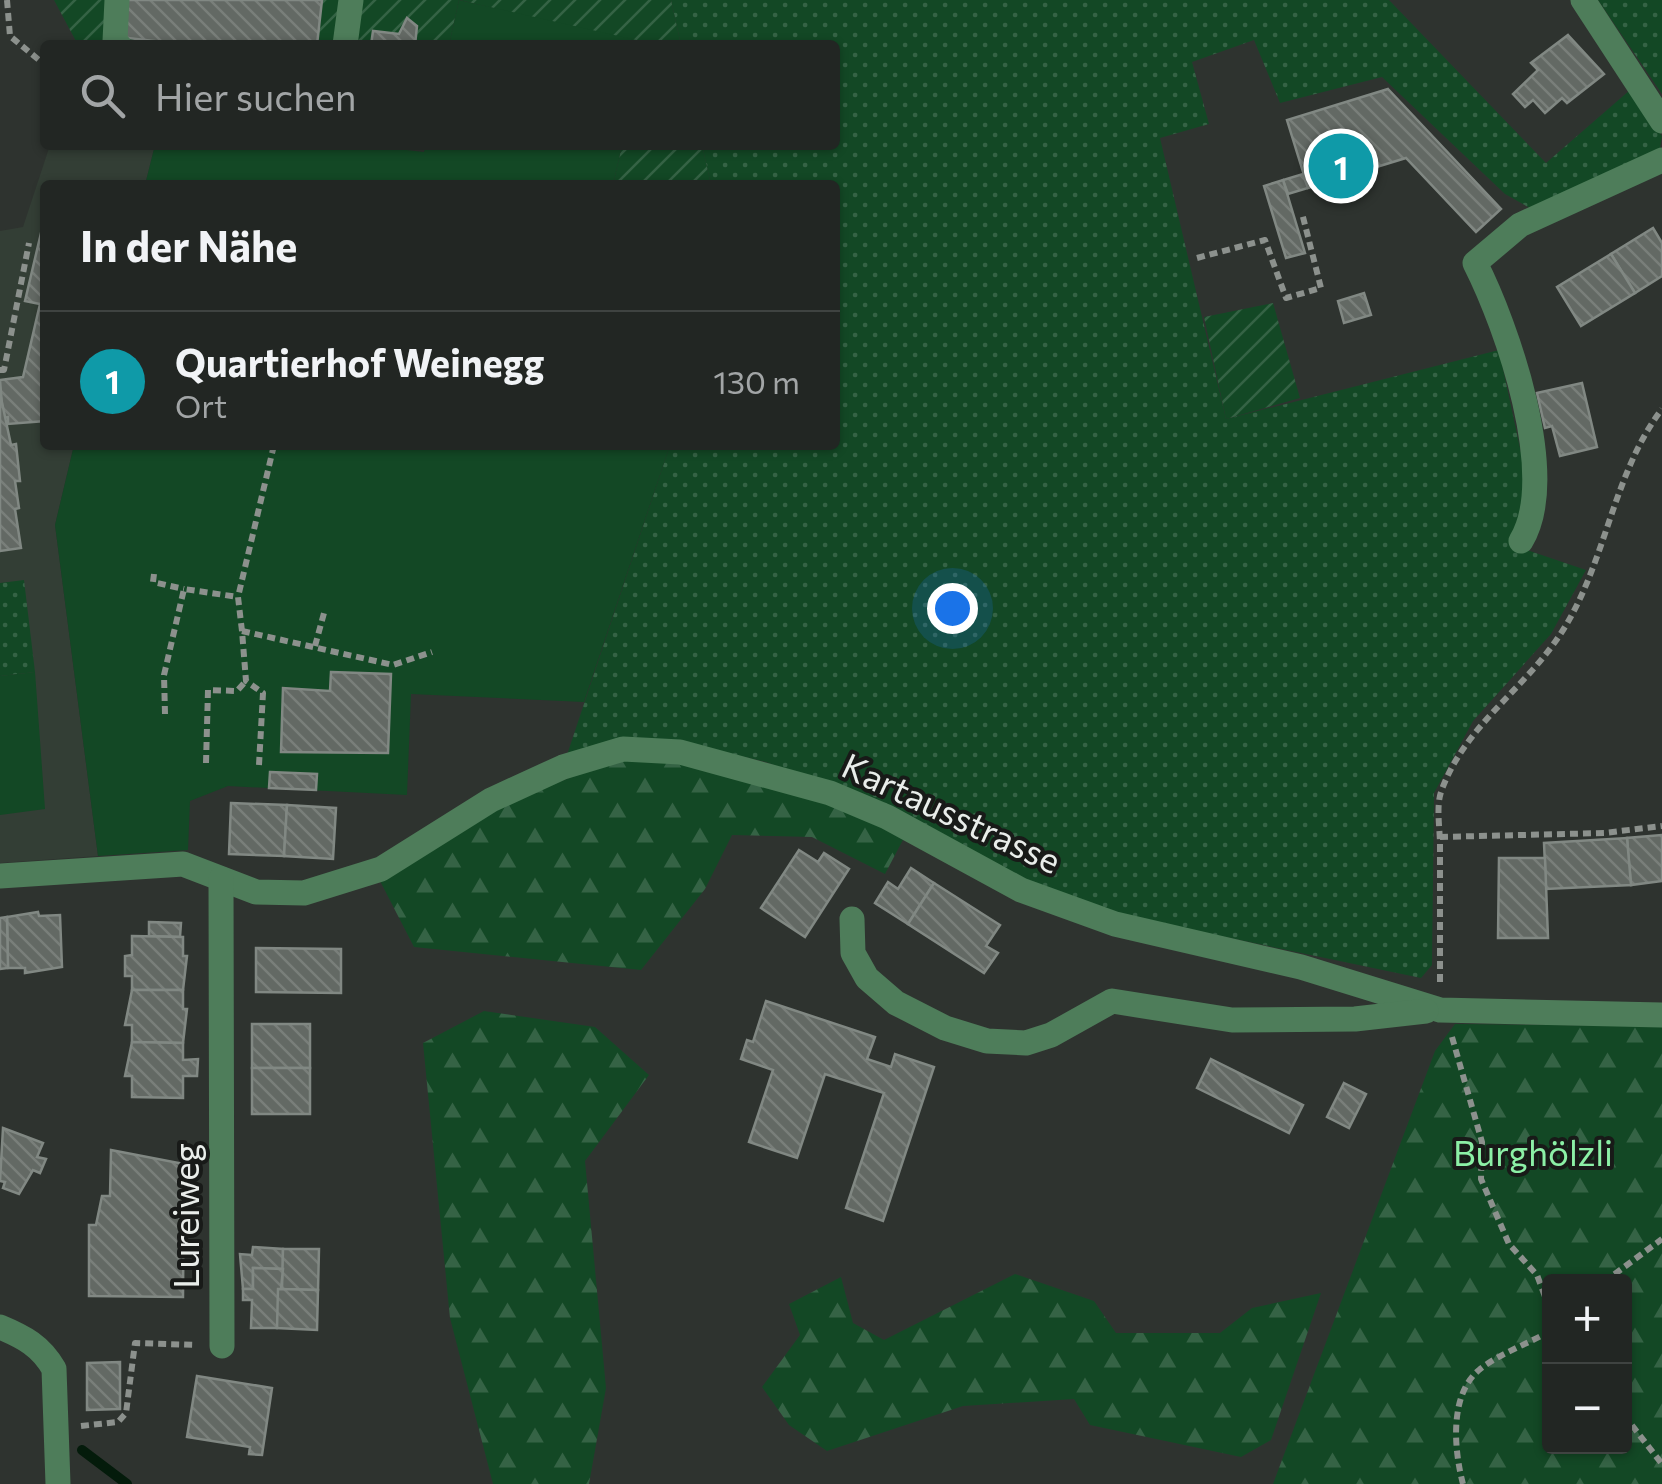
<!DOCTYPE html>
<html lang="de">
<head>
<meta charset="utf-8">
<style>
  :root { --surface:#222623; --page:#2a2e2b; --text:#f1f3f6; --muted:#a2a5a6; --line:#3f4341; --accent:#db2777 }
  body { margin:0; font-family:Commissioner,sans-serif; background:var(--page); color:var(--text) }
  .controls { position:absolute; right:30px; bottom:30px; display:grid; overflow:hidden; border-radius:10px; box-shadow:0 2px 8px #0004 }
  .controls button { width:90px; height:90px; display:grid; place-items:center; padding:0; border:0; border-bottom:2px solid var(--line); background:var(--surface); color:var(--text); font:50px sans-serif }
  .you { position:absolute; left:952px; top:608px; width:35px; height:35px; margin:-25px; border:8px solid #fff; border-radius:50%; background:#1a73e8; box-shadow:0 0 0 15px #1a73e833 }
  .badge { display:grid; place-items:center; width:65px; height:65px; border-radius:50%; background:var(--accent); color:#fff; font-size:32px; font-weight:700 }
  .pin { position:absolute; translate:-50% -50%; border:5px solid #fff; box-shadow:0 2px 10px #0006 }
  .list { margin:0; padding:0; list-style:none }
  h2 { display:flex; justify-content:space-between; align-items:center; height:130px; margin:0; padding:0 40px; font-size:42px }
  h2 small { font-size:32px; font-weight:400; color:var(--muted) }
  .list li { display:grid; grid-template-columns:65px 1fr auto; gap:30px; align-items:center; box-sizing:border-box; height:140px; padding:0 40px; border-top:2px solid var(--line) }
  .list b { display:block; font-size:38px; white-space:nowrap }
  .list p { margin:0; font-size:32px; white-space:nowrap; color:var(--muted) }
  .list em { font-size:32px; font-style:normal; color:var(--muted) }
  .icon { flex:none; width:55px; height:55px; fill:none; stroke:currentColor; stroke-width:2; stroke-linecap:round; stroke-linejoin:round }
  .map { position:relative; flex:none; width:1662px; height:1484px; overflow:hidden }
  .search { position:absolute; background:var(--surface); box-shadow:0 2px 8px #0004; left:40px; top:40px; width:800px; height:110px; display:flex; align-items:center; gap:25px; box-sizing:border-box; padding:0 35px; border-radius:10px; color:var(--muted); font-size:38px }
  .panel { position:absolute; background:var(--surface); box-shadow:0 2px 8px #0004; left:40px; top:180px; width:800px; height:270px; border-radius:10px }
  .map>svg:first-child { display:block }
  .built { fill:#333e35 }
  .grass { fill:url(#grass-dots) }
  .forest { fill:url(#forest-firs); fill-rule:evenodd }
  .garden { fill:url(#garden-furrows) }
  .pitch { fill:#134825 }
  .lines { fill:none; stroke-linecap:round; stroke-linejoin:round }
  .stream { stroke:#041b0b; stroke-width:10 }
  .building { fill:url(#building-back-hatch); stroke:#818883; stroke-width:2.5 }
  .path { stroke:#8c918d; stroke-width:6; stroke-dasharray:8 5; stroke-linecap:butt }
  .minor { stroke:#4e7d5a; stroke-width:25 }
  .labels { text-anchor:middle; stroke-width:8; stroke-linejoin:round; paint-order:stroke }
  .street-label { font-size:35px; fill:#e9edea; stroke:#181a18 }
  .park-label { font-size:35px; fill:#8cf0a6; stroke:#181a18 }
</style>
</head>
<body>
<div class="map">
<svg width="1662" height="1484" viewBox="0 0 1662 1484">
  <defs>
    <pattern id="grass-dots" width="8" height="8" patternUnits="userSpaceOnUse" patternTransform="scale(2.5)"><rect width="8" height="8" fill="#134825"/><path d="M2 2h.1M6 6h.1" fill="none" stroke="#356345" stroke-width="1.8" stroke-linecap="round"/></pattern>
    <pattern id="forest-firs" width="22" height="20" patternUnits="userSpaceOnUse" patternTransform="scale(2.5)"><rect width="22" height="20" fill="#134825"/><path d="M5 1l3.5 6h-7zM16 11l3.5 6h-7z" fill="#356345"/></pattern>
    <pattern id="garden-furrows" width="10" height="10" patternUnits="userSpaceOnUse" patternTransform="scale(2.5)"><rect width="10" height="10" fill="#134825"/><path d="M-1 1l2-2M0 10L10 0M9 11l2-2" fill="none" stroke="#356345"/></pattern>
    <pattern id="building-back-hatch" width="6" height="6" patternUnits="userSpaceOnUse" patternTransform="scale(2.5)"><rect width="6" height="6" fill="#636964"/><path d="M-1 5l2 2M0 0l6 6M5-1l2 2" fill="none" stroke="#797f7a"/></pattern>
  </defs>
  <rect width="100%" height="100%" fill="#2e332f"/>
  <path class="built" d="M50,145H155L145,185H45V445H74L55,525L98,856L0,863V231L23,227Z"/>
  <g class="grass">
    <path d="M671,0H1389L1546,163L1630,90L1662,136L1659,154L1537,212L1505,194L1382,77L1280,103L1254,40L1192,62L1209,124L1160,138L1226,419L1499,350L1529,490L1521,548L1586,570L1551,634L1473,721L1434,793L1432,965L1421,978L1110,913L1025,880L882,806L766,762L680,742L566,758L670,445H835V185H711L702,145H835V45H681Z"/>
    <path d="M1598,0H1662V94Z"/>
    <path d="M24,580L35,672L0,676V583Z"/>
  </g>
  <g class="forest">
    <path d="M622,757C721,763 815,795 905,836L885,874L812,837L732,835L705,889L641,970L414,947L379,879L496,807Z"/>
    <path d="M484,1011L595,1027L649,1075L585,1161L606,1388L589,1484H493L450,1318L423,1043Z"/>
    <path d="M1455,1024L1662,1026V1484H1273L1435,1051ZM1550,1282H1624V1446H1550Z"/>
    <path d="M1015,1274L1094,1301L1116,1333H1220L1252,1308L1321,1293L1271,1440L1241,1457L1090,1425L1074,1399L963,1406L827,1451L789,1425L762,1387L800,1335L789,1304L841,1277L853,1323L884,1340Z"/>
  </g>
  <g class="garden">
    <path d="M54,0H459L449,45H78Z"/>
    <path d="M460,0H671L681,45H645Z"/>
    <path d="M622,145H702L711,185H613Z"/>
    <path d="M1273,303L1300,398L1226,419L1204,317Z"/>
  </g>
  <g class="pitch">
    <path d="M459,0L645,42V45H449Z"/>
    <path d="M155,145H362L424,152L426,145H622L613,185H145Z"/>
    <path d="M74,445H670L584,702L411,694L407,795L228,786L190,801L188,850L98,856L55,525Z"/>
    <path d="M35,672L45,809L0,815V676Z"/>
  </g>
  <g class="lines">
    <path class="stream" d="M82,1450L127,1484"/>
  </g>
  <g class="building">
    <path d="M124,0H322L317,45H189L119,37Z"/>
    <path d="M407,18L417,26L415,45H371L373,31L399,34Z"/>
    <path d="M1568,35L1604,74L1567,103L1562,98L1545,113L1533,100L1525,107L1513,94L1538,70L1531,63Z"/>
    <path d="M1388,89L1501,209L1476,232L1406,158L1308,188L1287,120Z"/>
    <path d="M1303,174L1308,188L1288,194L1283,180Z"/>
    <path d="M1283,180L1305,253L1286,258L1264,186Z"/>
    <path d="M45,216V421L8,424V417L3,418L0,380L23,377L40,304L25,301Z"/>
    <path d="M1653,228L1662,243V276L1635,293L1611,254Z"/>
    <path d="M1611,254L1635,293L1581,326L1557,287Z"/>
    <path d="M1364,293L1371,315L1344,323L1338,301Z"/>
    <path d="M1582,383L1597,447L1560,456L1552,426L1545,428L1537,393Z"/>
    <path d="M0,393L11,445L16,444L20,481H15L19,508L15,509L21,548L0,551Z"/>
    <path d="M331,672L391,674L388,753L281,752L283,688L330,691Z"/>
    <path d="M270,772L317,774L316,790L269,788Z"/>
    <path d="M231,803L287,805L284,856L229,854Z"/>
    <path d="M287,805L336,808L333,859L284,856Z"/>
    <path d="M1662,835V881L1631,885L1627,838Z"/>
    <path d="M1627,838L1631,885L1546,889L1544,843Z"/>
    <path d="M799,850L818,862L824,853L849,869L805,937L761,908Z"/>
    <path d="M1499,858H1545L1548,938H1498Z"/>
    <path d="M911,868L934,883L908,924L875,903L888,882L898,889Z"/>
    <path d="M934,883L1000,925L986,946L998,953L984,973L908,924Z"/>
    <path d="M38,912L39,916L60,915L62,967L25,973V968H8L7,917Z"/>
    <path d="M7,917L8,968L0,969V918Z"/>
    <path d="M149,922L181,923L180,937L149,936Z"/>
    <path d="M132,936L183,937V956H187L183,990H132V976H125V956L132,955Z"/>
    <path d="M256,948L341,949V993L256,992Z"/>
    <path d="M132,990H183V1009H187L183,1043L132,1042V1025H125Z"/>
    <path d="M766,1001L875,1037L867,1059L891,1067L895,1054L934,1067L883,1221L846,1208L884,1093L825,1074L797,1158L749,1142L773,1070L741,1059L747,1040L753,1042Z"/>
    <rect x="252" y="1024" width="58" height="44"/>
    <path d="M132,1042L183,1043V1060L198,1059L197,1076H183V1098L132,1097V1076H125Z"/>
    <path d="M1211,1059L1303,1105L1289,1133L1197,1088Z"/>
    <rect x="252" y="1068" width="58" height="46"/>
    <path d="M1344,1083L1366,1094L1349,1128L1327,1117Z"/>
    <path d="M3,1128L43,1143L37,1157L46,1159L40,1173L33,1170L19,1194L3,1188L5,1182L0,1181Z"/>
    <path d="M111,1150L184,1164L183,1297L89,1296V1225H96L102,1196H110Z"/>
    <path d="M253,1247L283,1249V1269L253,1268V1289H243L240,1254L252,1255Z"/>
    <path d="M283,1249H319L318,1290L282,1289Z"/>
    <path d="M253,1268L283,1269L277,1328H251L252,1300H243V1289H253Z"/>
    <path d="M278,1289L318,1290L317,1330L277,1328Z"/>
    <path d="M120,1362V1409L87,1410V1363Z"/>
    <path d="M197,1376L272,1388L262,1455L249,1454L250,1447L187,1437Z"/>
  </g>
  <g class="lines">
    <g class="path">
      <path d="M7,0L10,36L45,65"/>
      <path d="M1197,258L1265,240L1286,298L1321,288L1302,213"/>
      <path d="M0,370H4L29,243"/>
      <path d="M154,574L153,582L184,589"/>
      <path d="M242,631L238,597L274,445"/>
      <path d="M315,646L324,613"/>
      <path d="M165,714L164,675L184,589L238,597"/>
      <path d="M206,763L208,690L237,691L246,681"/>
      <path d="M259,765L263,693L246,681L242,631L393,665L432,652"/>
      <path d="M1440,837L1604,833L1662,826"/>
      <path d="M1440,982C1440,936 1440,891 1440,845C1440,829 1436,807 1441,792C1463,729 1518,694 1555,642C1606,571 1610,477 1662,409"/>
      <path d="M1452,1037L1482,1142L1481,1179L1509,1244L1537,1275L1550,1310"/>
      <path d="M1604,1282L1662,1239"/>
      <path d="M1624,1415L1662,1464"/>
      <path d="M81,1426L118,1422L126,1413L135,1343L196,1345"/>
      <path d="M1463,1484C1454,1450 1449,1395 1479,1370C1498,1354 1528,1344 1550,1331"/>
    </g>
    <g class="minor">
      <path d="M117,0L115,41L119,45"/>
      <path d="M1583,0L1662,121"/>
      <path d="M345,45L351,0"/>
      <path d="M1521,541C1560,477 1507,326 1475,263L1520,225L1662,160"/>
      <path d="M0,876L183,864L256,892L304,893L381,869L491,800L563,767L623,749L680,752L830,793L887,817L1021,890L1115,924L1301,967L1440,1010L1662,1015"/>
      <path d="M221,879L222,1346"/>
      <path d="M852,919L853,953L867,978L896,1003L945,1028L987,1041L1026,1043L1051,1035L1112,1001L1232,1020L1355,1019L1426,1011"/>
      <path d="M0,1327C24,1337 41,1346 54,1369L58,1484"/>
    </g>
  </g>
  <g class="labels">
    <g class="street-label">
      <text transform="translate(951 814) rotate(25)" y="12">Kartausstrasse</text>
      <text transform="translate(187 1216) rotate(-90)" y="12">Lureiweg</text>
    </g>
    <g class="park-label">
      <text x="1533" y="1166">Burghölzli</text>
    </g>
  </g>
</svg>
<div class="controls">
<button>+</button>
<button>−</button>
</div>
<div class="you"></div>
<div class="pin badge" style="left:1341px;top:166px;background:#0f9aa8">1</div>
<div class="search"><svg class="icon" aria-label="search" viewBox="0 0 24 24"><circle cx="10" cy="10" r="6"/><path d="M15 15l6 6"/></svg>Hier suchen</div>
<section class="panel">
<h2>In der Nähe<small></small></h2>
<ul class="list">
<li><span class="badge" style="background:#0f9aa8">1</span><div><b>Quartierhof Weinegg</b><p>Ort</p></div><em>130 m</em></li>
</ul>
</section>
</div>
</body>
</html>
